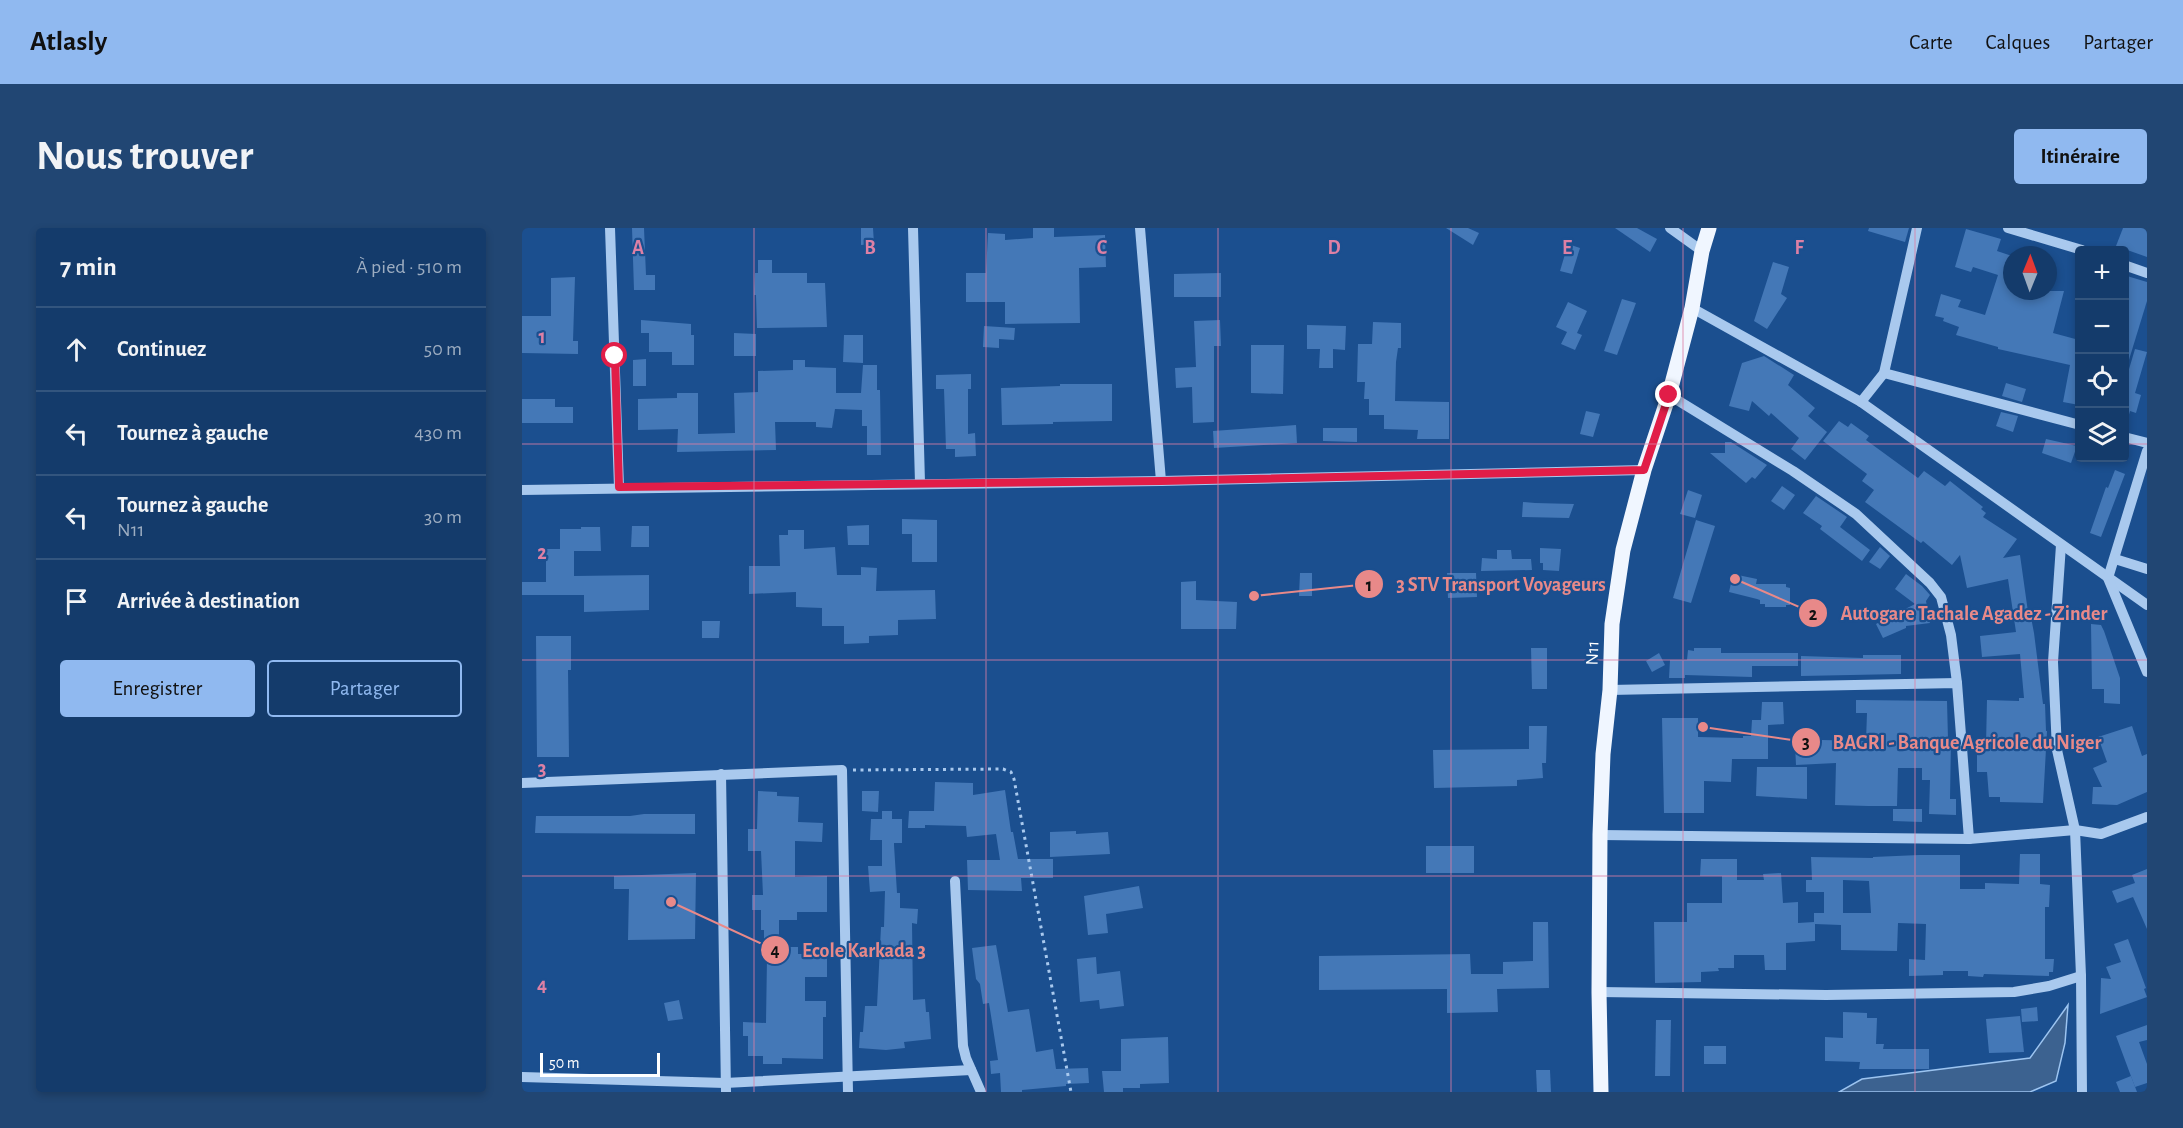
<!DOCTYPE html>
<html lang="fr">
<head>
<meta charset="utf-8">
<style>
  :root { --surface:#143b6b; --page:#214673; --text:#f1f3f6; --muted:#9dadc1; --line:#33557e; --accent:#90b9f0 }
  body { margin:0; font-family:"Alegreya Sans",sans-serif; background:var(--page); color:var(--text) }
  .controls { position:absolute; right:18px; top:18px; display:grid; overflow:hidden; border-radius:6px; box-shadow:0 3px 9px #0003 }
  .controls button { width:54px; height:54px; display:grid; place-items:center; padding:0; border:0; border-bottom:2px solid var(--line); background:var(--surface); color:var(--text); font:30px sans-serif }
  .compass { position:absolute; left:1481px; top:18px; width:54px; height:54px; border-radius:50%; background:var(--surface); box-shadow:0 3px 9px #0003; rotate:1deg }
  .scale { position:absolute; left:18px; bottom:15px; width:120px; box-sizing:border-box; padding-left:6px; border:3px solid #fff; border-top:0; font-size:16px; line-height:21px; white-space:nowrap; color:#fff; -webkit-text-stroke:4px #1b4f8f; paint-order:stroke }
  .stop { position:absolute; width:18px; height:18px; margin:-14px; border:4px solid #e11d48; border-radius:50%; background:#fff }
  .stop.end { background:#e11d48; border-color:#fff; box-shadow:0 2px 6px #0008 }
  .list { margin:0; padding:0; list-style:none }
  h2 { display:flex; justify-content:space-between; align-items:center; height:78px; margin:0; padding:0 24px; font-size:26px }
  h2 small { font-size:20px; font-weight:400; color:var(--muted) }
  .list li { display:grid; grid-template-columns:39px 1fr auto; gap:18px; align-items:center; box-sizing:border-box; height:84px; padding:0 24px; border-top:2px solid var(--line) }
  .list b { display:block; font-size:22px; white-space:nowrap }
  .list p { margin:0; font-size:20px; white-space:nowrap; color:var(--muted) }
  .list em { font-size:20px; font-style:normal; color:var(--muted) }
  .actions { display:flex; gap:12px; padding:18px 24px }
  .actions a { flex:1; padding:14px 0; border:2px solid var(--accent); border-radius:6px; text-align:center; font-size:21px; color:var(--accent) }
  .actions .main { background:var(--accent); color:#111 }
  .icon { flex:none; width:33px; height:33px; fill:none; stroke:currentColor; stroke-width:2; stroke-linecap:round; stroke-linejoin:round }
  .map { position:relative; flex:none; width:1625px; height:864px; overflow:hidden; border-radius:6px }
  header { display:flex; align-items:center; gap:36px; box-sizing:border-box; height:84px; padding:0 30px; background:var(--accent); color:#111 }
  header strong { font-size:28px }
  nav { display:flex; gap:33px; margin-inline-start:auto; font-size:21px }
  .intro { display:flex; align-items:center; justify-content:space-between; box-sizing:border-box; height:144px; padding:0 36px }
  h1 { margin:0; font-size:42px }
  .button { padding:15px 27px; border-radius:6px; background:var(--accent); color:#111; font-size:21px; font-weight:700 }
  main { display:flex; gap:36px; padding:0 36px }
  aside { flex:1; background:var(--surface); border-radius:6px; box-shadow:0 3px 9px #0003 }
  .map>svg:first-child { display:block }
  .water { fill:#3c6290; stroke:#9cc4f0; stroke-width:1.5 }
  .building { fill:#4478b7; fill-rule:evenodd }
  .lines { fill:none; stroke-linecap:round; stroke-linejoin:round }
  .path { stroke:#a9c9ee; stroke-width:3; stroke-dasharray:3 4.5; stroke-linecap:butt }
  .minor { stroke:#a9c9ee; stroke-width:10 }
  .major { stroke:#f0f6ff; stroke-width:15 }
  .route { stroke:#e11d48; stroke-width:8 }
  .grid { fill:none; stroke:#dd80a5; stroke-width:1.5; stroke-opacity:0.55 }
  .labels { text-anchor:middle; stroke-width:4.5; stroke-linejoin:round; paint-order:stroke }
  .street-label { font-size:18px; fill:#fff; stroke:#1b4f8f }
  .grid-label { font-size:20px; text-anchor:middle; font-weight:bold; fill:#dd80a5; stroke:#1b4f8f; stroke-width:4.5; stroke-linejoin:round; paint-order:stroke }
  .leader { fill:none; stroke:#e88989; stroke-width:2 }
  .callout-dot { fill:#e88989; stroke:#1b4f8f; stroke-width:2 }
  .mark-label { font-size:18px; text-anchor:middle; font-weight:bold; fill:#111 }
  .callout-label { font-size:20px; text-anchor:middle; font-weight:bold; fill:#e88989; stroke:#1b4f8f; stroke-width:4.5; stroke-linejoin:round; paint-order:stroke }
</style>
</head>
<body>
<header>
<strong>Atlasly</strong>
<nav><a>Carte</a><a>Calques</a><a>Partager</a></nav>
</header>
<div class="intro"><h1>Nous trouver</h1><a class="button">Itinéraire</a></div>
<main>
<aside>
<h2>7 min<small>À pied · 510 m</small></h2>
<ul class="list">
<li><svg class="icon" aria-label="ahead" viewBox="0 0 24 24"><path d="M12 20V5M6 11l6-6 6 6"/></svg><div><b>Continuez</b></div><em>50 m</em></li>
<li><svg class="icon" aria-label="left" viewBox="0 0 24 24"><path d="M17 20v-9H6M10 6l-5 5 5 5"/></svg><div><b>Tournez à gauche</b></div><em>430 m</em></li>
<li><svg class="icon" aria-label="left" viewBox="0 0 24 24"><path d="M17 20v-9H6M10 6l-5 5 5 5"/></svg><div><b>Tournez à gauche</b><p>N11</p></div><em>30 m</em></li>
<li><svg class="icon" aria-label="arrive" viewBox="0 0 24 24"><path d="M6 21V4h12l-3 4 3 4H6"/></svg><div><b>Arrivée à destination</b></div></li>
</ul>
<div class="actions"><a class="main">Enregistrer</a><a>Partager</a></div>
</aside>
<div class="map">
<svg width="1625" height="864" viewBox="0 0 1625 864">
  <rect width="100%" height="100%" fill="#1b4f8f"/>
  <path class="water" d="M1546,777L1543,815L1534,853L1508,864H1317L1340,851L1508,830Z"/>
  <g class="building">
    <path d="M110,0H122L124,47H133V62H112Z"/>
    <path d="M339,0H351L352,16L339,17Z"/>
    <path d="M511,0H532V9L583,7L584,39L557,40L558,95L483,96V74H444V45H464L466,5L483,6V12L511,10Z"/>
    <path d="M924,0H946L957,5L951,17Z"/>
    <path d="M1093,0H1115L1135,11L1128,24Z"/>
    <path d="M1347,0H1387L1383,14L1346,3Z"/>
    <path d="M1601,0H1625V29L1594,18Z"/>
    <path d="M1444,1L1479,11L1475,23L1490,28V63H1542L1531,105L1557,112V177L1541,174L1548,137L1476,121V119L1434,107L1437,99L1421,93L1422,90L1413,88L1419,66L1439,72L1436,79L1463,87L1476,47L1451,39L1449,44L1433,39Z"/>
    <path d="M1046,16L1058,20L1050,46L1038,43Z"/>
    <path d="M236,32H250V45H285V55H303L305,99L235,100L234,67H232L233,45H236Z"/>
    <path d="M1251,34L1267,39L1259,66L1265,70L1245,101L1232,93Z"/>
    <path d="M699,45V69H652V46Z"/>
    <path d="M1605,48L1625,54V73L1606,135L1602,134V57Z"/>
    <path d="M53,49L51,113H56V126L0,125V88H29V50Z"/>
    <path d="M1100,71L1114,75L1095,127L1082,123Z"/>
    <path d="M1046,74L1065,83L1055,105L1060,107L1053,122L1039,116L1045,104L1034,99Z"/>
    <path d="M119,92L169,96V107H172V137H150V124H127V105H119Z"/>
    <path d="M698,92L699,118H692V194L671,195L670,159L654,160L653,140L674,139L672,93Z"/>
    <path d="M851,94L879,95V120H876L874,134L873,173L927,174V211H895L896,202L862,201V187H847V171H842L843,154H835L836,116H850Z"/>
    <path d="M785,97L824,98L823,122L811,121V140H797L798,121H785Z"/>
    <path d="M462,98L493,100L492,112L477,111V120L461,119Z"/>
    <path d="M212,105L234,106V128H212Z"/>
    <path d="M322,107H341V135L321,134Z"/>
    <path d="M729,117H762L761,166L729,165Z"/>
    <path d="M1613,121L1625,124L1613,165L1619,167L1614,185L1608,183L1606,190L1602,189V158Z"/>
    <path d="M1242,128L1272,147L1266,157L1293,180L1286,188L1305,204L1283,232L1269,221L1277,210L1249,185L1247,188L1230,173L1227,183L1207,178L1220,135Z"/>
    <path d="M124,131V158H111V132Z"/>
    <path d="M271,132H283V139L314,140V165H339L341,137H355V162H358L359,227H345V198H340V182L313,181L310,200L294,199V194H253L254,222L155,224L156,201L116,202V171L155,170V165H176V206L213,205L212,165L236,164V143L271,142Z"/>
    <path d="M449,146V161H446V206L453,205L454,228L433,229V221H424L422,161H414V147Z"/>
    <path d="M1484,155L1504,161L1500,174L1480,168Z"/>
    <path d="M538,156H590V193L531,194V196L480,197L479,160L538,158Z"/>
    <path d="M0,171H33V179H51V195H0Z"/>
    <path d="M1064,183L1078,186L1071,209L1058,206Z"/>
    <path d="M1479,184L1496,188L1491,204L1474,198Z"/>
    <path d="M1317,193L1326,199L1329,195L1347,208L1344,212L1396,250L1402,243L1423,258L1428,253L1461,279L1459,281L1464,285L1461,289L1495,311L1481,330L1498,327L1506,384H1508L1512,405L1521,476H1523L1524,503H1525L1521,575L1478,574V569H1467L1465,544H1455V517H1464L1465,472L1497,473V470H1502L1498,426L1460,429L1458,408L1494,404L1486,351L1445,360L1438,327L1430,337L1401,313L1399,315L1343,274L1352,262L1340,253L1345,246L1301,213Z"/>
    <path d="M774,197L775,215L692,220L691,203Z"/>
    <path d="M801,200H835V214L801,213Z"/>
    <path d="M1524,211L1555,218L1549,235L1520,225Z"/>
    <path d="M1203,214H1209L1245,237L1233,251L1230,249L1224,255L1188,225H1203Z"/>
    <path d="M1593,242L1603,246L1579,309L1568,305L1584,259L1586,260Z"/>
    <path d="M1260,258L1273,267L1262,282L1249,273Z"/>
    <path d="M1166,262L1180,267L1173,290L1158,286Z"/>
    <path d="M1294,268L1325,289L1318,299L1348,322L1340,333L1298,301L1300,298L1281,285Z"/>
    <path d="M1001,274L1013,275L1052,276L1047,290L1000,289Z"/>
    <path d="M380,291L415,292V334H390V306H380Z"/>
    <path d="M1174,292L1193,298L1169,375L1151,370Z"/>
    <path d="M347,297V317H326L325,298Z"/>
    <path d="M110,298H127V319H109Z"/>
    <path d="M59,299H78L79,323H52V348L127,347V382L62,384V367H0V354H24V321H38V301H59Z"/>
    <path d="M266,302H282V321L313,319L315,347H339V339L355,340L354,363L413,362L414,391L376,392V407L347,408V415L322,416V398H300V380L274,379V364L227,366V338H258L257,307H266Z"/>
    <path d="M1358,319L1368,328L1358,341L1347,334Z"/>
    <path d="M1018,320L1039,321L1037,343L1021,342V335H1018Z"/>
    <path d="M975,322H989L990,331H1009L1010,342L959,343L960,330L975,331Z"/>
    <path d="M778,345H790V368H777Z"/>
    <path d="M925,345H954L955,369L926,370Z"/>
    <path d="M1211,346L1235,351L1234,356H1264V359L1268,360V377H1264V379H1243V376H1238V372L1235,371L1207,364Z"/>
    <path d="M1384,346L1400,358L1408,367L1404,373L1408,395L1384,398V400L1361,410L1354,396L1393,376L1373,361Z"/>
    <path d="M674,353V372L715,374L714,401H659V354Z"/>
    <path d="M180,393H198L197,410H180Z"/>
    <path d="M1569,396L1579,397L1582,403L1598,450V476L1582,475V461H1570Z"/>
    <path d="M14,408H49V442H46L47,529H15Z"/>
    <path d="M1009,420H1025V461H1010Z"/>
    <path d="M1172,420H1199V425H1276V438H1230V449L1163,447V450H1147L1148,432H1165L1166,422L1172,423Z"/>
    <path d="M1137,425L1143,437L1130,444L1124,433Z"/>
    <path d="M1341,427H1379V446L1279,448V428L1341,430Z"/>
    <path d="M1334,472L1425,473L1426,511H1429L1428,571H1434V587L1407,586L1408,552H1400V540H1376L1375,578H1346L1313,577L1314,535L1274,537L1273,516L1300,515V512L1344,513L1345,485H1334Z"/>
    <path d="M1240,474H1261L1262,496L1246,497V531H1210L1209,554L1182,553V585H1142L1140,490H1176V509L1221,510V508H1229L1230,492H1239Z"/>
    <path d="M1007,498H1025L1024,535H1020L1021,550L995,552V558L912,560L911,522L1007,521Z"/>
    <path d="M1610,498L1620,528L1625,526V564L1595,577L1570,576L1571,559H1580L1571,540L1585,534L1576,509Z"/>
    <path d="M1235,539H1285V571L1234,568Z"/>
    <path d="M413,554L451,555V567L483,562L489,604H491L496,631H531V650H499L500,663L446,662L445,632H478L474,606L445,609L444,598L403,597V600H386L387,583H412Z"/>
    <path d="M236,563L255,564V568L277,569L276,594L301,595L300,614L273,613V649L305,648V684H275V692H257V711H242V702H239V682H230V667H241L239,623H226V601H235Z"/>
    <path d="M340,563H357L356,584L340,583Z"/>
    <path d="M1371,581H1400V594L1371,593Z"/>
    <path d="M360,583H370V591H380V615H372V617L375,665H378V680L396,681L395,696L390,695L391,772L403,771L404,784H407L409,811L382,814L383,820L364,822L337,820L338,804H341L343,778H355L359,699H362L363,663L348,664L346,638H360V612H348L349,591H360Z"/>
    <path d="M122,586H173V606L13,605L14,588H108Z"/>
    <path d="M554,603V606L586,604L588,626L528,629V604Z"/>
    <rect x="904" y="618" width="48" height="27"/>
    <path d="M1498,626H1518V656L1528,657L1527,679H1523V731H1532L1531,744H1527V748L1462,746L1461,749L1446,748V743H1421V747L1387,748V731L1403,732L1404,696L1376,695L1375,723L1319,722V697L1293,696V713L1264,715V742H1243L1242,727H1212V740H1196L1197,743L1179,744V754L1133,755L1132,694H1165V675H1200V648H1178L1179,631H1215V652H1242L1241,646L1259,645L1261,675L1276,674V695L1292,694V685H1302V664H1284V652H1290L1289,629L1351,630V629L1397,627H1438V661H1463V655L1497,656ZM1321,652L1347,653L1349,685H1321Z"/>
    <path d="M1625,641V701L1611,669L1595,675L1590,663L1613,655L1610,647Z"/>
    <path d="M174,645L173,711L106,712L107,661H92V648Z"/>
    <path d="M617,658L621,680L584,686L586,705L566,707L562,668Z"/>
    <path d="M1011,694H1026L1027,760L975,761L976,784L925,785V761L797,762V728L948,726L949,746H981V734L1011,733Z"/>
    <path d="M1606,711L1624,760L1622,761L1625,769L1578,786L1579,750L1589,751L1584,739L1599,734L1592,716Z"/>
    <path d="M474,717L486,784L507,781L514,824L531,821L534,841L566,840L567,855L544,856V858L500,862V864H479L478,845L469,846L468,833L476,832L467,775L461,776L458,756L454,751L450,720Z"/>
    <path d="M255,719H276V726H305V749H283V773H304V789H301V831L260,830V836H241V828H226V808H221V794L244,795L245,730L255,729Z"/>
    <path d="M574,729L575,746L598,743L602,778L578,781L577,772L558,774L555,731Z"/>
    <path d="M157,772L161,791L146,793L142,775Z"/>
    <path d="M1515,779L1516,793L1500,794L1499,781Z"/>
    <path d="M1321,784L1345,785V790H1355L1354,816H1362L1361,821H1407V841H1337L1338,834L1303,833V809L1321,810Z"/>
    <path d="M1498,788L1502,824L1467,825L1464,791Z"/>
    <path d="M1134,792H1149L1148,848H1133Z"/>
    <path d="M1625,797V812L1617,814L1625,836V855L1613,859L1594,808Z"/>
    <path d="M646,809L647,855L618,856V860H601V864H582L580,843H599V811Z"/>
    <rect x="1182" y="818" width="22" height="18"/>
    <path d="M1014,842H1028L1029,864H1015Z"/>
    <path d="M1609,848L1615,864H1598L1594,854Z"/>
  </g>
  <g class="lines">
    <path class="path" d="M331,542L481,541L489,544L492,551L549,864"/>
    <g class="minor">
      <path d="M88,0L97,259"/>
      <path d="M391,0L398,255"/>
      <path d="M618,0L639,253"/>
      <path d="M1148,0L1180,23"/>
      <path d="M1486,0L1560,22"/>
      <path d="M1602,37L1625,45"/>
      <path d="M1170,80L1339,174L1625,377"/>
      <path d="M1362,145L1558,197"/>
      <path d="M1147,167L1271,243L1334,286L1408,355L1419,369L1429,407L1435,455"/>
      <path d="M1339,174L1362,145L1395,0"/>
      <path d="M1602,209L1625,215"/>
      <path d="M1625,223L1586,350L1625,444"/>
      <path d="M0,262L639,253L1122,242"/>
      <path d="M1539,317L1531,434L1535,522L1553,602L1559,748L1560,864"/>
      <path d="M1593,331L1625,341"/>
      <path d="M1088,462L1435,455L1447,611"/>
      <path d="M199,546L204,864"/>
      <path d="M0,555L320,542L326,864"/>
      <path d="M1078,607L1447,611L1553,602L1579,606L1625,589"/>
      <path d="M433,653L441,818L444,830L459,864"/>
      <path d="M1077,764L1304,767L1492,764L1527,758L1559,748"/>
      <path d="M0,849L203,855L449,842"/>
    </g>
    <path class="major" d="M1079,864L1077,764L1078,607L1081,526L1088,462L1090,396L1101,322L1122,242L1147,167L1170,80L1180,23L1187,0"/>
  </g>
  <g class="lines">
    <path class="route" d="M93,128L97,259L639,253L1122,242L1147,167"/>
  </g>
  <path class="grid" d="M232,0V864M464,0V864M696,0V864M929,0V864M1161,0V864M1393,0V864M0,216H1558M1602,216H1625M0,432H1625M0,648H1625"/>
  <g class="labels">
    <g class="street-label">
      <text transform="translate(1070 425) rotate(-88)" y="6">N11</text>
    </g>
  </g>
  <g class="grid-label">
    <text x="116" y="26">A</text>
    <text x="348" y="26">B</text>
    <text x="580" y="26">C</text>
    <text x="812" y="26">D</text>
    <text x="1045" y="26">E</text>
    <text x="1277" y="26">F</text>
    <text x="20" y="115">1</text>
    <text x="20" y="331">2</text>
    <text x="20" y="547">3</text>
    <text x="20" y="763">4</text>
  </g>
  <path class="leader" d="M732 368L847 356M1213 351L1291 385M1181 499L1284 514M149 674L253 722"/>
  <g class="callout-dot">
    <circle cx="732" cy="368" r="6"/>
    <circle cx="1213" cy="351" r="6"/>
    <circle cx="1181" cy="499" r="6"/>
    <circle cx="149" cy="674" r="6"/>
    <circle cx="847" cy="356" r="15"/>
    <circle cx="1291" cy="385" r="15"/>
    <circle cx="1284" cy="514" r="15"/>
    <circle cx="253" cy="722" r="15"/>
  </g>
  <g class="mark-label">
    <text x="847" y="363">1</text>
    <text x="1291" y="392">2</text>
    <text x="1284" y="520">3</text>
    <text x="253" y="728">4</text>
  </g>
  <g class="callout-label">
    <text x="979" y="363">3 STV Transport Voyageurs</text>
    <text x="1452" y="392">Autogare Tachale Agadez - Zinder</text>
    <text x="1445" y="521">BAGRI - Banque Agricole du Niger</text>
    <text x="342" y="729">Ecole Karkada 3</text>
  </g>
</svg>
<div class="controls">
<button>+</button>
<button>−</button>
<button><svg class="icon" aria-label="locate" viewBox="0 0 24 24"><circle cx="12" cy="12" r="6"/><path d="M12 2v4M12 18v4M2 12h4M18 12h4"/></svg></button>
<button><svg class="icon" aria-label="layers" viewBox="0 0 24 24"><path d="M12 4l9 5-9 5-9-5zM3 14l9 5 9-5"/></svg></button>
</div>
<svg class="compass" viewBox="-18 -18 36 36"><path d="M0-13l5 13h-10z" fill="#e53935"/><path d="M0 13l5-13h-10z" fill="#9dadc1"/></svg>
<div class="scale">50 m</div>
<div class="stop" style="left:93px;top:128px"></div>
<div class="stop end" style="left:1147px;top:167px"></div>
</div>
</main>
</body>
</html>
